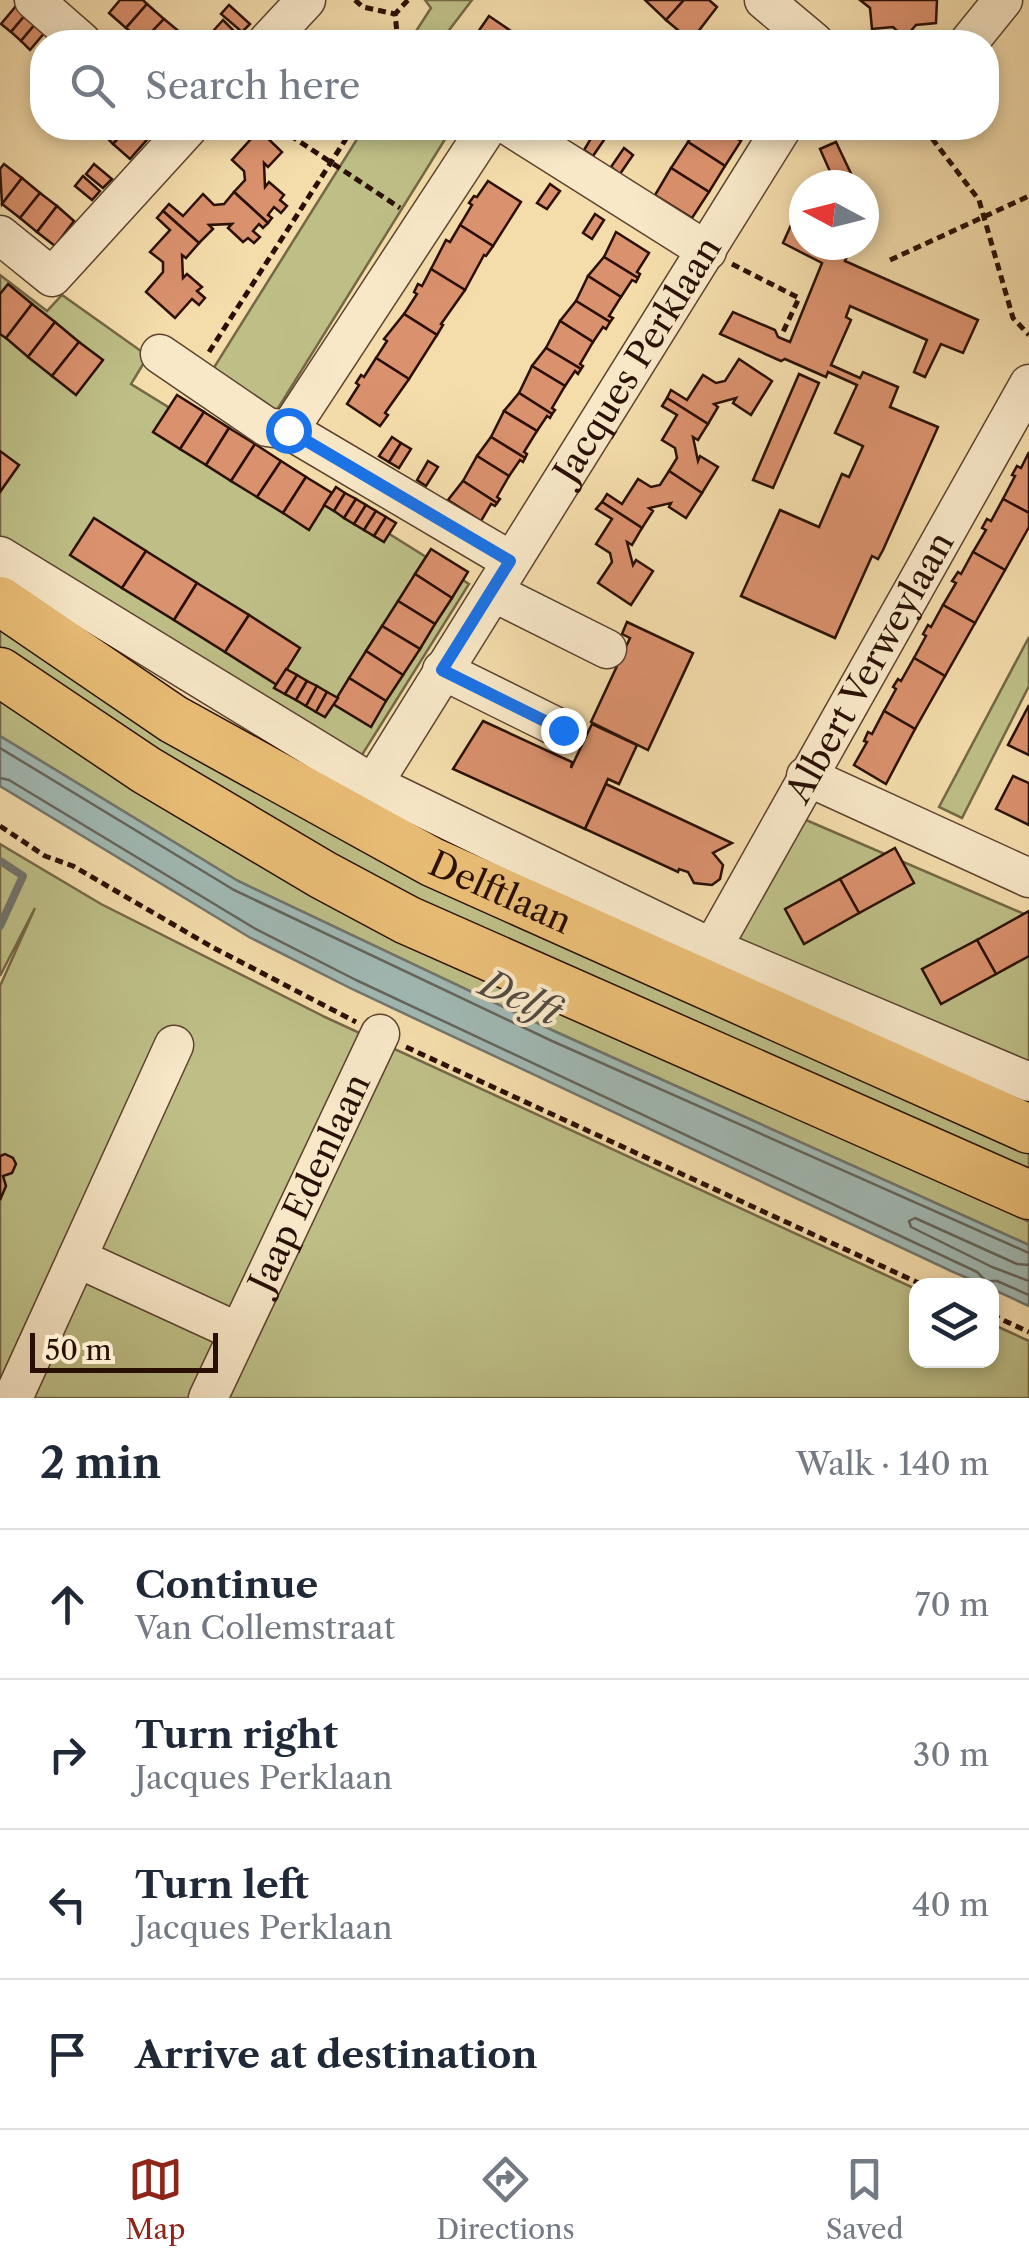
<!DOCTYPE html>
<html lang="en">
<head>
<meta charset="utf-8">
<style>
  :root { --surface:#fff; --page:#f6f6f7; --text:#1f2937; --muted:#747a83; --line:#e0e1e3; --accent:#8f2418 }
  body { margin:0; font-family:"Libre Caslon Text",serif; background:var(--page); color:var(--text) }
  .controls { position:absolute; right:30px; bottom:30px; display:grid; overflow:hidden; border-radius:20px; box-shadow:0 5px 15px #0003 }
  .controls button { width:90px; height:90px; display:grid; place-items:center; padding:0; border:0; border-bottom:2px solid var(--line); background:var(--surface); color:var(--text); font:50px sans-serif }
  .compass { position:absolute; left:789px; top:170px; width:90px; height:90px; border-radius:50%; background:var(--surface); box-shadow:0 5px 15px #0003; rotate:277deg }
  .scale { position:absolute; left:30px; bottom:25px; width:188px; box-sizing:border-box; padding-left:10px; border:5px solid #2a1004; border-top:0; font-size:28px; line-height:35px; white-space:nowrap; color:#2a1004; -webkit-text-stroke:8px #f8e8c8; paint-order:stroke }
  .stop { position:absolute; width:30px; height:30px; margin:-22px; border:8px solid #1a73e8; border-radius:50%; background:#fff }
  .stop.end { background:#1a73e8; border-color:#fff; box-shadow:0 2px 10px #0008 }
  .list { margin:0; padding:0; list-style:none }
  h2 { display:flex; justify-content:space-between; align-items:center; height:130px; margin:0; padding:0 40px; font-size:42px }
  h2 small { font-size:32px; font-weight:400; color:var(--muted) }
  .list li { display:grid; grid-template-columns:65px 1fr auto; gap:30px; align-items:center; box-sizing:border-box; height:150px; padding:0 40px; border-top:2px solid var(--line) }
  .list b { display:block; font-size:38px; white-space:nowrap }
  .list p { margin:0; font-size:32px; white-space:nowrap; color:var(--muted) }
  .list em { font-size:32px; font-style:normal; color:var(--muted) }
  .icon { flex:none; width:55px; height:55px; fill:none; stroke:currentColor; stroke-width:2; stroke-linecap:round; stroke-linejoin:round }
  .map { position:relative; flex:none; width:1029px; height:1398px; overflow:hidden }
  .search { position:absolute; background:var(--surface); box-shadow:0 5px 15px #0003; left:30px; right:30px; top:30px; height:110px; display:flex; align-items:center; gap:25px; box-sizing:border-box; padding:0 35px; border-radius:40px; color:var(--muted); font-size:38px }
  .sheet { height:730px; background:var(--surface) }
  nav { display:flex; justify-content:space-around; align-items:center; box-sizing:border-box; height:140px; border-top:2px solid var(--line); background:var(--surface); font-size:28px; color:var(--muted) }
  nav a { display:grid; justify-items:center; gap:5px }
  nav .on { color:var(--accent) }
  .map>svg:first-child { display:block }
  .green { fill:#bebf87; stroke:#746846; stroke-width:2.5 }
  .water { fill:#a0b9b4; stroke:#71756e; stroke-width:2.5 }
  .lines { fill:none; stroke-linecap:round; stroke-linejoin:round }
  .shore { stroke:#65645c; stroke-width:2.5 }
  .stream { stroke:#71756e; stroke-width:8 }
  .building { fill:#da916d; stroke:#2a1004; stroke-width:2.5 }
  .minor-casing { stroke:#5c432e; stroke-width:41 }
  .major-casing { stroke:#2a1004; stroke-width:51 }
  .path { stroke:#2a1004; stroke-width:5; stroke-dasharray:8 5; stroke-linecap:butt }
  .minor { stroke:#f8e8c8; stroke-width:38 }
  .major { stroke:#eabe76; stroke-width:48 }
  .route { stroke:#1a73e8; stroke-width:12 }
  .labels { text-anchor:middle; stroke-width:8; stroke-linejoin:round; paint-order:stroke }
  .street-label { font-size:35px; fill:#2a1004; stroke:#f8e8c8 }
  .water-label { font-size:38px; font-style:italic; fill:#534b42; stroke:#f8e8c8 }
</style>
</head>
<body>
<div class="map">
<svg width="1029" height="1398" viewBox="0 0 1029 1398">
  <rect width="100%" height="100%" fill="#f4dcab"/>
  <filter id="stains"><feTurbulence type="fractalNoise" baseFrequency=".002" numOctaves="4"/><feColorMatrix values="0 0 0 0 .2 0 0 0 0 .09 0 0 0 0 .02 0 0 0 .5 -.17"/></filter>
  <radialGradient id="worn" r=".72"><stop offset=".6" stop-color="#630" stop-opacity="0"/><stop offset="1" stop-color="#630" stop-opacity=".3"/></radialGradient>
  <g class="green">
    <path d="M425,0H472L440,42H409L431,8Z"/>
    <path d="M364,128H452L272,418L208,377Z"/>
    <path d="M0,275L47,311L62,295L148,356L131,384L246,455L254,449L469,584L355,766L0,537Z"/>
    <path d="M0,624L1029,1147V1172L358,873L0,656Z"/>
    <path d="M1029,637V686L962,818L939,807Z"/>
    <path d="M0,696L1029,1222V1245L556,1032L238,881L0,736Z"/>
    <path d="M799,817L1029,916V1063L737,939Z"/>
    <path d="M0,844L101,904L325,1017L916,1289V1360H992V1324L1029,1341V1398H0V986L35,908L0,976Z"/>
  </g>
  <path class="water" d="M0,736L238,881L556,1032L1029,1245V1306L992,1289V1286L984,1285L951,1271L352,989L249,937L0,786Z"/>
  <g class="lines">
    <g class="shore">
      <path d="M0,748L234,890L552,1041L1029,1253"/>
      <path d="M0,778L9,780L254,928L356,980L977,1272L986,1281H997L1029,1295"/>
      <path d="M1029,1265L1017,1264L915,1218L909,1221L911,1227L992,1267L1029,1281"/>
    </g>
    <path class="stream" d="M0,926L23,876L2,862"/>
  </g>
  <g class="building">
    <path d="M120,0H143L147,4L126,28L109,13Z"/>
    <path d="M645,0H684L666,20Z"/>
    <path d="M684,0H709L717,7L691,41L666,20Z"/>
    <path d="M860,0H937L936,23L916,25L905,38L893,27L872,29L870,8Z"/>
    <path d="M147,4L164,19L142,42L126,28Z"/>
    <path d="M229,5L250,24L242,32L221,14Z"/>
    <path d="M16,6L26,14L11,32L1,24Z"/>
    <path d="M26,14L36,23L21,41L11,32Z"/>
    <path d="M489,16L514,33L508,42H471Z"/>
    <path d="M164,19L181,33L172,42H142Z"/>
    <path d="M223,20L239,36L233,42H229L214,30Z"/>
    <path d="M36,23L46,31L30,50L21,41Z"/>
    <path d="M97,128H128L113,144Z"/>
    <path d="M128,128H143L151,135L130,159L113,144Z"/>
    <path d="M697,128H719L741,141L725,166L688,142Z"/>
    <path d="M259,130L282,152L268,167L264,163L265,187L269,182L284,195L280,200L287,206L281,213L274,207L268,215L272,218L268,223L234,192L245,180L244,171L232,160Z"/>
    <path d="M596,130L606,137L593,156L584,150Z"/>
    <path d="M688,142L725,166L709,192L671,168Z"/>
    <path d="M836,142L856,184L857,185H836L820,149Z"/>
    <path d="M624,148L633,155L620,174L611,167Z"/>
    <path d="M4,164L22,178L2,204L0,169Z"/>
    <path d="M94,164L112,179L103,188L86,174Z"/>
    <path d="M671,168L709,192L692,218L655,195Z"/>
    <path d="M83,176L100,191L92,200L75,186Z"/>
    <path d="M22,178L40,193L20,218L2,204Z"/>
    <path d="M488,181L521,202L493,246L460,225L472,205L469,203L474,196L477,197Z"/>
    <path d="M550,184L560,191L547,209L537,203Z"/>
    <path d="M234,192L268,223L263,228L259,224L253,231L260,237L254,243L248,238L243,242L228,228L232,224L209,225L213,229L199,243L163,211L169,204L183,216L203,194L214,205L224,204Z"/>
    <path d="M40,193L57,206L37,232L20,218Z"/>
    <path d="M57,206L74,221L55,246L37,232Z"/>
    <path d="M163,211L199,243L186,258L182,255L183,278L187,274L202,287L197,291L205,298L199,305L192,299L175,318L146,292L163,272V262L150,252L170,230L157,218Z"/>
    <path d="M595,214L604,220L592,239L583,233Z"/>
    <path d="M796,214L804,218V245H852L845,261L978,320L963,353L941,344L925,377L914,372L927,340L850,306L846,317L851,320L831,365L860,378L863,372L898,387L890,407L938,427L883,550L878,559L872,556L835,638L741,596L780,510L819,527L842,474L849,477L863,446L835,433L857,385L828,372L826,377L785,359L781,361L720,334L733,312L775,330L778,337L790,342L822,263L783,243Z"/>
    <path d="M460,225L493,246L486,256L484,255L465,290L431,269L446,240L450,242Z"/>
    <path d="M616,232L649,253L637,272L640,274L638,278L604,257Z"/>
    <path d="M604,257L638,278L636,282L632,280L621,297L588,276Z"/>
    <path d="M431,269L465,290L441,324L443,325L437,335L404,314L417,294L414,292L418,284L422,286Z"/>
    <path d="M588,276L621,297L609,316L613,318L610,322L576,301Z"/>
    <path d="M8,284L32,304L6,338L0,334V294Z"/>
    <path d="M576,301L610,322L606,329L603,327L593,342L560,321Z"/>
    <path d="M32,304L55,322L28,357L6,338Z"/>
    <path d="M404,314L437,335L409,379L376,358L387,341L384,339Z"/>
    <path d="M560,321L593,342L580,364L583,366L581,369L546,348Z"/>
    <path d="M55,322L79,342L52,376L28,357Z"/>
    <path d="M79,342L103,360L76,395L52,376Z"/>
    <path d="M546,348L581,369L578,374L575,371L565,386L532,366Z"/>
    <path d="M376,358L409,379L385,413L388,415L380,426L347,404L359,385L356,383L361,375L364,377Z"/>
    <path d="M739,359L772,381L751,415L733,403L736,398L714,404L718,407L708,424L667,398L671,390L687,400L703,375L716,383L725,381Z"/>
    <path d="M532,366L565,386L552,408L555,410L552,414L519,393Z"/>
    <path d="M799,374L819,383L773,488L753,480Z"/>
    <path d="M519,393L552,414L550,418L547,416L537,431L504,411Z"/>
    <path d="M177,395L204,412L180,449L153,432Z"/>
    <path d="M667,398L708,424L698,440L693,437L698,461L700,456L718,467L702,493L669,471L677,458L675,448L662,440L677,415L662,406Z"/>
    <path d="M504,411L537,431L524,452L527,454L525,458L491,437Z"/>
    <path d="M204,412L229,428L206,465L180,449Z"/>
    <path d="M229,428L255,444L231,481L206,465Z"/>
    <path d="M392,437L401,443L389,462L379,456Z"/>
    <path d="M491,437L525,458L523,462L520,460L509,476L477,456Z"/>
    <path d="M401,443L411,449L399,468L389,462Z"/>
    <path d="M255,444L281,461L257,497L231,481Z"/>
    <path d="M0,451L19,465L0,492Z"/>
    <path d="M1029,452V513L1003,499L1015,476L1012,475L1017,466L1021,468Z"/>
    <path d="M477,456L509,476L497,497L500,499L497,503L463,481Z"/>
    <path d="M281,461L306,477L283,513L257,497Z"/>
    <path d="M428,461L438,467L426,486L417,480Z"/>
    <path d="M669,471L702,493L686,518L669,507L671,503L649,508L653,511L642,528L602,502L607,494L622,504L638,479L651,487L660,485Z"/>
    <path d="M306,477L332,493L309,530L283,513Z"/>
    <path d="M463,481L497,503L495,506L491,504L481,521L448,500Z"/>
    <path d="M336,487L345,493L334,511L324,505Z"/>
    <path d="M345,493L356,499L344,518L334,511Z"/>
    <path d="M356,499L366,505L354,524L344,518Z"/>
    <path d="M1003,499L1029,513V527L1005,570L973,552L986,530L982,528L987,519L991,521Z"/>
    <path d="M602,502L642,528L632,545L627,542L633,565L636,560L653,571L631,605L598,583L612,562L610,553L596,544L612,519L596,509Z"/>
    <path d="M366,505L376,511L364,530L354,524Z"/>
    <path d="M376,511L386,517L374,536L364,530Z"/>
    <path d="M386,517L396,523L384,542L374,536Z"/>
    <path d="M94,518L146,551L122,588L70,555Z"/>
    <path d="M431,549L468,572L452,598L415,574Z"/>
    <path d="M146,551L197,583L174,620L122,588Z"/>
    <path d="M973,552L1005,570L975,623L943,605L956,583L952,581L958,572L961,574Z"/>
    <path d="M415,574L452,598L435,624L398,601Z"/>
    <path d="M197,583L249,615L225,652L174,620Z"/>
    <path d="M398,601L435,624L420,649L382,626Z"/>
    <path d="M943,605L975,623L945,676L914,658L926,636L923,634L928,625L931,627Z"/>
    <path d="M249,615L300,648L277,685L225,652Z"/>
    <path d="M627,622L693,653L648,750L591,722L630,638L622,634Z"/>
    <path d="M382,626L420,649L403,675L366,651Z"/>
    <path d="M366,651L403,675L386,701L349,678Z"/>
    <path d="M914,658L945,676L915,729L884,711L896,689L893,687L898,679L901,681Z"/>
    <path d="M286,669L297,675L285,694L274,688Z"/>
    <path d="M297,675L307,681L296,700L285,694Z"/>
    <path d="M349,678L386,701L371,727L333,704Z"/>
    <path d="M307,681L317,686L306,706L296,700Z"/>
    <path d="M317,686L327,692L316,712L306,706Z"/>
    <path d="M327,692L338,698L325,717L316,712Z"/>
    <path d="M1029,705V755L1008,745Z"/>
    <path d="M884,711L915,729L886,784L854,765L867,742L864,741L868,732L872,734Z"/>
    <path d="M483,721L572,762L571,768L592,724L637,745L619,784L608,779L585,829L453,769Z"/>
    <path d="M1013,776L1029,783V825L996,809Z"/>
    <path d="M606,784L732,843L713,853L723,865L720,879L712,885L694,883L688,872L679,869L678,872L585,829Z"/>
    <path d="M895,848L914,883L859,913L840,879Z"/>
    <path d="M840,879L859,913L804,944L785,909Z"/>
    <path d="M1029,911V956L996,974L977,940Z"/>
    <path d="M977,940L996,974L941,1004L922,969Z"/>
    <path d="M5,1154L13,1158L16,1164L12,1173L3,1176L6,1186L0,1200V1156Z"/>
  </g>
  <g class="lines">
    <g class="minor-casing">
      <g id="minor">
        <path d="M34,0L82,42"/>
        <path d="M764,0L814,42"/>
        <path d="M267,42L306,0"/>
        <path d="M969,42L1003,0"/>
        <path d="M487,128L289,430L511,561"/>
        <path d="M512,128L707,251"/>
        <path d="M0,235L52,277L188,128"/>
        <path d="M160,354L267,427L289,430"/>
        <path d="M0,556L373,784L712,948L1029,1082"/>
        <path d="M493,592L607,649"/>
        <path d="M442,670L563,730"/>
        <path d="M806,776L1029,878"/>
        <path id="s1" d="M373,784L782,128"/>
        <path id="s2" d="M712,948L1029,384"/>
        <path d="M77,1258L238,1332"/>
        <path d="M13,1398L174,1045"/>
        <path id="s3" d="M208,1398L380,1034"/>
      </g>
    </g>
    <g class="major-casing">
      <g id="major">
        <path id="s4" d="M0,601L173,719L432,862L1029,1129"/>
        <path d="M0,672L146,770L323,875L407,920L1029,1195"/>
      </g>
    </g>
    <g class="path">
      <path d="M355,0L363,7L395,14"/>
      <path d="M398,42L395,14L408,0"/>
      <path d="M279,128L400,208"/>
      <path d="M924,128L979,200L1013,318L1029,335"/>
      <path d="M890,260L1029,196"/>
      <path d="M732,264L799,298L783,332"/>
      <path d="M209,352L353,128"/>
      <path d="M0,826L45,856L73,866L212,947L356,1022"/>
      <path d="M406,1047L925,1286"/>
      <path d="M992,1315L1029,1332"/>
    </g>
    <use href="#minor" class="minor"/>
    <use href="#major" class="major"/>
  </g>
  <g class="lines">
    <path class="route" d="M288,430L510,561L442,670L563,730"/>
  </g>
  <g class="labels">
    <g class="street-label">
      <text dy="12" stroke="none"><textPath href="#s1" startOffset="500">Jacques Perklaan</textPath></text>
      <text dy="12" stroke="none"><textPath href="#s2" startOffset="322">Albert Verweylaan</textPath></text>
      <text dy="12" stroke="none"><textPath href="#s4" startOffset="580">Delftlaan</textPath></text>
      <text dy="12" stroke="none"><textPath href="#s3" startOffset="238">Jaap Edenlaan</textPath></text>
    </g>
    <g class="water-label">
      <text transform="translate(521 998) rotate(24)" y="13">Delft</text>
    </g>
  </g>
  <rect width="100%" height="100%" filter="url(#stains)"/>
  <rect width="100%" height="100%" fill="url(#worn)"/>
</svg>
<div class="controls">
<button><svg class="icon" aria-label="layers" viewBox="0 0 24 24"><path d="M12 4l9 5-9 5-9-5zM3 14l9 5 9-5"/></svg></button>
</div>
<svg class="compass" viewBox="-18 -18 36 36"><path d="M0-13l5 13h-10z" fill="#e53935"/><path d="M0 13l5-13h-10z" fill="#747a83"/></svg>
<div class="scale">50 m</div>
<div class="stop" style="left:288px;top:430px"></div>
<div class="stop end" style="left:563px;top:730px"></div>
<div class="search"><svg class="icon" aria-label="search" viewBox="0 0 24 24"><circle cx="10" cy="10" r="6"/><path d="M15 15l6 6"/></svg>Search here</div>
</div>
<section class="sheet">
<h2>2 min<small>Walk · 140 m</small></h2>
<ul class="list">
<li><svg class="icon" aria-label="ahead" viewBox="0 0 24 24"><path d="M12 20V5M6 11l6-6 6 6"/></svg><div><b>Continue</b><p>Van Collemstraat</p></div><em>70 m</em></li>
<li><svg class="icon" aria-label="right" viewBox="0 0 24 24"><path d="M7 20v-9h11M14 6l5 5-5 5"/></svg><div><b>Turn right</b><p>Jacques Perklaan</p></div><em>30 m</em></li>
<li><svg class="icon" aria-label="left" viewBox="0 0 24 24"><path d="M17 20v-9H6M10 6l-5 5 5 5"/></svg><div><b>Turn left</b><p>Jacques Perklaan</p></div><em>40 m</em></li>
<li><svg class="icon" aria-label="arrive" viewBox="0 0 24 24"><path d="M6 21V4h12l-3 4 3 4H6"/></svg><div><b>Arrive at destination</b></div></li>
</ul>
</section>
<nav>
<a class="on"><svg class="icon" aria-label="map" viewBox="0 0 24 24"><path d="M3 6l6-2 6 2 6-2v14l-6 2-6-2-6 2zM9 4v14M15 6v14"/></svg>Map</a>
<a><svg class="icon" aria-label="directions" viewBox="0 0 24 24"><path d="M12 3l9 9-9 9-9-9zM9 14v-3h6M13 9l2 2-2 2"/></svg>Directions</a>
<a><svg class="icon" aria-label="saved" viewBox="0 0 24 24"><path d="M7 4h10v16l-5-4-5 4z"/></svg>Saved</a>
</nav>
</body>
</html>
